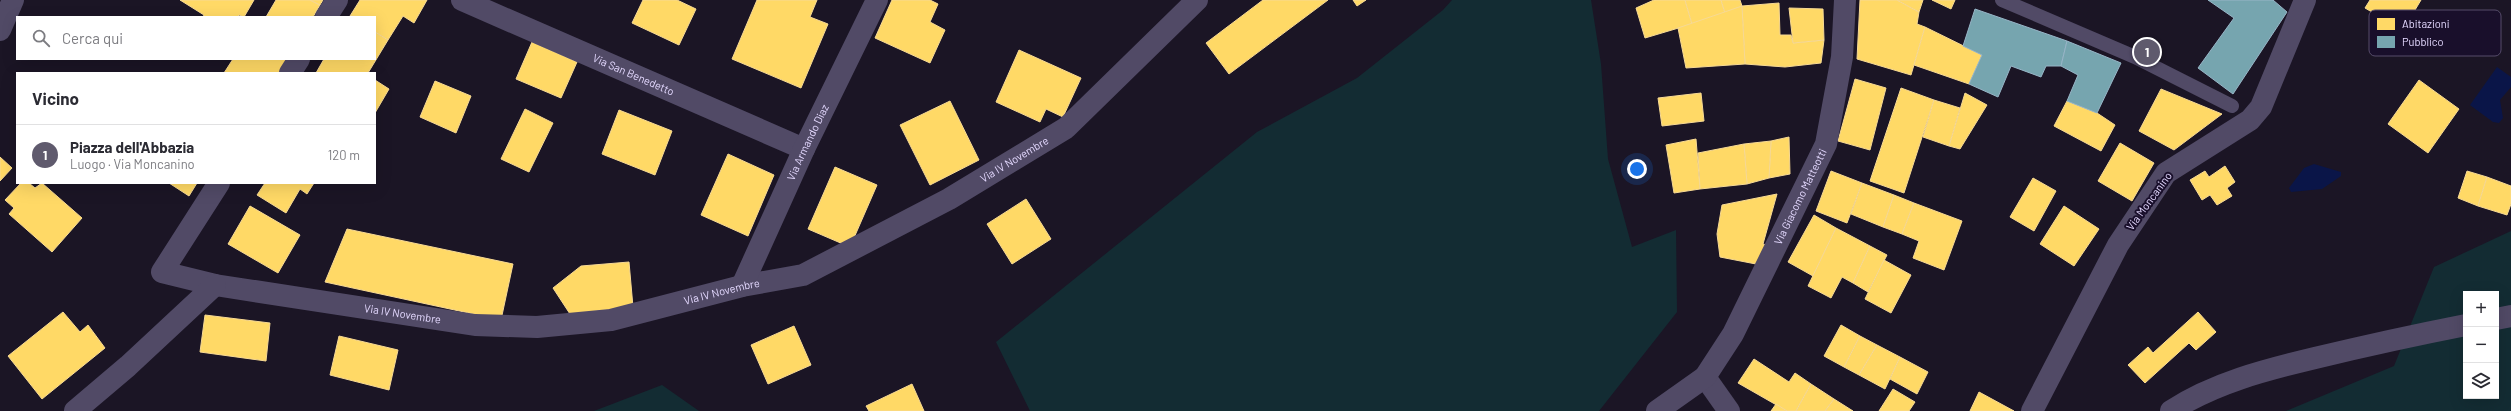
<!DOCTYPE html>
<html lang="it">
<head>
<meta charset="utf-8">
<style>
  :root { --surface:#fff; --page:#f2f2f3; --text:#2b2b33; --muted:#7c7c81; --line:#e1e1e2; --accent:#5f5a6d }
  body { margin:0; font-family:Barlow,sans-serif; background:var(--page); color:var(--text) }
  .controls { position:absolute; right:12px; bottom:12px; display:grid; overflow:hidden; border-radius:0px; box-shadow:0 4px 16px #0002 }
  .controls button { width:36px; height:36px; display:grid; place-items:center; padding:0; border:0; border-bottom:1px solid var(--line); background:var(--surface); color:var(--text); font:20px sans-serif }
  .you { position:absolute; left:1637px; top:169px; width:14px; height:14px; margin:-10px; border:3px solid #fff; border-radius:50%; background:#1a73e8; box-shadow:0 0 0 6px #1a73e833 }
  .badge { display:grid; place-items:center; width:26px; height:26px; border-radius:50%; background:var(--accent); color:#fff; font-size:13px; font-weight:700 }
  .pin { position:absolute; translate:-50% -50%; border:2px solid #fff; box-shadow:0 1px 4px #0006 }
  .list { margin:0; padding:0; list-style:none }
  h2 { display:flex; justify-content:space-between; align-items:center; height:52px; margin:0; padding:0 16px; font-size:17px }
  h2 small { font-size:13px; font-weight:400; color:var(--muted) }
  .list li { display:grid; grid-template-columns:26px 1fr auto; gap:12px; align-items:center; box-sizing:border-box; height:60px; padding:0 16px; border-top:1px solid var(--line) }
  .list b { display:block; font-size:15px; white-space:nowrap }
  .list p { margin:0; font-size:13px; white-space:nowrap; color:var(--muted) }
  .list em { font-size:13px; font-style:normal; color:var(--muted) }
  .icon { flex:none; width:22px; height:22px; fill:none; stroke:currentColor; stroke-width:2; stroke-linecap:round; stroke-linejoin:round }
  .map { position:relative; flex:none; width:2511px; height:411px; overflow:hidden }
  .search { position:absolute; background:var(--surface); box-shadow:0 4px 16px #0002; left:16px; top:16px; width:360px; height:44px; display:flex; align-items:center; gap:10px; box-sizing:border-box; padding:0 14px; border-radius:0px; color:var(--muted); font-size:15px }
  .panel { position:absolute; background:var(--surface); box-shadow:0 4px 16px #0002; left:16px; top:72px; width:360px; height:112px; border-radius:0px }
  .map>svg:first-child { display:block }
  .green { fill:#132c33; fill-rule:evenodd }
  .water { fill:#0a1548 }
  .homes { fill:#ffd966; stroke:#f7d994 }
  .public { fill:#76a5af; stroke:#97b5c7 }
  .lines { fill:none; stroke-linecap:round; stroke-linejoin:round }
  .service { stroke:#514a66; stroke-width:14 }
  .minor { stroke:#514a66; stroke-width:22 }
  .labels { text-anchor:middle; stroke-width:4; stroke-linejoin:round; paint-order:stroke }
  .street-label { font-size:11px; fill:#e4d9ff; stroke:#190f2b }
  .key { fill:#190f2b; stroke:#564c6b; stroke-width:1 }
  .key-label { font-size:11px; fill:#e4d9ff }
</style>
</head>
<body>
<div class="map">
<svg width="2511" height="411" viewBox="0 0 2511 411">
  <rect width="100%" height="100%" fill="#1b1525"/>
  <g class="green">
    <path d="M1452,0H1591L1601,64L1608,159L1632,247L1676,230L1677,312L1599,411H1030L996,342L1257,132L1357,78L1443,10Z"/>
    <path d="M2511,231V411H2286L2394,366L2434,267ZM2466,294H2496V396H2466Z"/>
    <path d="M662,385L699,411H594Z"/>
  </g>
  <g class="water">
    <path d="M2497,67L2511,77V87L2500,100L2503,118L2499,123L2493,122L2470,105Z"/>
    <path d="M2314,164L2341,172V176L2322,189L2291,192L2289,188L2304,168Z"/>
  </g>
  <g class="homes">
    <path d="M180,0H254L244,17L239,15L237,17H203L204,15Z"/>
    <path d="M276,0H310L320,5L313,17H266Z"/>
    <path d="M310,0H323L320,5Z"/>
    <path d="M360,0H427L414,23L403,16L388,40L375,32V17L350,16Z"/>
    <path d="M643,0H677L696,9L679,45L632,23Z"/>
    <path d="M757,0H817L810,17L828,24L801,88L732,59Z"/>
    <path d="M892,0H930L938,4L930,22L945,30L930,63L875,38Z"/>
    <path d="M1263,0H1328L1229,74L1206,43Z"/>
    <path d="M1353,0H1366L1357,6Z"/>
    <path d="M1654,0H1685L1692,24L1645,38L1636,8Z"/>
    <path d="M1685,0H1721L1725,13L1692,24Z"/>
    <path d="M1721,0H1740L1742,6L1725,13Z"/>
    <path d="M1860,0H1897L1919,12L1917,24L1925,27L1911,75L1857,59Z"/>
    <path d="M1897,0H1923L1919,12Z"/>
    <path d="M1932,0H1955L1951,9Z"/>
    <path d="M2370,0H2421L2403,30L2365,8Z"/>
    <path d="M1779,3L1780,35H1791L1793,43L1824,40L1821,63L1785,67L1745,64L1742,6Z"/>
    <path d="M1742,6L1745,64L1686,68L1678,28Z"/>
    <path d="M1789,8L1823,9L1824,40L1793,43Z"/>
    <path d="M1925,27L1982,55L1969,84L1914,65Z"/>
    <path d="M375,32L388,40L368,73H316L324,59H375Z"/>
    <path d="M532,42L577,62L561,98L516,79Z"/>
    <path d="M1019,50L1081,78L1063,117L1046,109L1040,122L996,102Z"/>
    <path d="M233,59H288L280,73H224Z"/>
    <path d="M1855,79L1886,88L1870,150L1838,141Z"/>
    <path d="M375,80L389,89L375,113Z"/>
    <path d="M2419,80L2459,109L2428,153L2388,124Z"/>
    <path d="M435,81L471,96L456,133L420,117Z"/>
    <path d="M1901,88L1934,100L1904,193L1870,181Z"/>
    <path d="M2161,89L2222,114L2174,150L2139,131Z"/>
    <path d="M1701,93L1704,121L1662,126L1658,98Z"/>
    <path d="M1965,93L1987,105L1960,149L1949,146Z"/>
    <path d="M1934,100L1960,108L1949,146L1923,137Z"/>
    <path d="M950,101L979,160L930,185L900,125Z"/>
    <path d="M2067,101L2097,113L2115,125L2101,151L2054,126Z"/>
    <path d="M525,109L553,123L529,172L501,159Z"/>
    <path d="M619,110L672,131L655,175L602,154Z"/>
    <path d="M1789,137L1790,174L1769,178L1771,141Z"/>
    <path d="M1696,139L1700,189L1674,193L1666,145Z"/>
    <path d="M1771,141L1769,178L1747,184L1744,144Z"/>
    <path d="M2120,143L2154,163L2132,201L2098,181Z"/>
    <path d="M1744,144L1747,184L1700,189L1698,153Z"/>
    <path d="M728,154L774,175L748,236L701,215Z"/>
    <path d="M0,157L12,168L0,181Z"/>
    <path d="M2225,166L2235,182L2227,188L2232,196L2217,205L2210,195L2202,200L2190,180L2205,171L2209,177Z"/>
    <path d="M835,167L877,185L850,247L808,229Z"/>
    <path d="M1831,171L1862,183L1847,223L1816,211Z"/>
    <path d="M2467,171L2487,177L2478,206L2458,198Z"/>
    <path d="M2487,177L2511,186V204L2507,215L2478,206Z"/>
    <path d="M2033,178L2056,191L2034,231L2010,217Z"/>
    <path d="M21,183H29L35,188L42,183L82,218L52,252L9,214L14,208L5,200Z"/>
    <path d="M169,183H197L189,196Z"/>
    <path d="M265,183H314L307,194L300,189L286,213L257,195Z"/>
    <path d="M1862,183L1894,195L1883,227L1851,214Z"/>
    <path d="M1777,194L1763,244L1770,246L1761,265L1720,257L1717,234L1722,205Z"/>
    <path d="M1894,195L1914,203L1902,234L1883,227Z"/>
    <path d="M1026,199L1051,239L1012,264L987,224Z"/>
    <path d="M1914,203L1962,221L1944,270L1913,258L1919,241L1902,234Z"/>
    <path d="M250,206L300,235L278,273L228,244Z"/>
    <path d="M2064,206L2099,229L2074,266L2040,244Z"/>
    <path d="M1814,215L1836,228L1813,276L1788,262Z"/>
    <path d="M1836,228L1870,246L1853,283L1842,277L1831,298L1808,286Z"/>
    <path d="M347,229L513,264L501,320L325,282Z"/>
    <path d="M1870,246L1887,255L1868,292L1853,283Z"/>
    <path d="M1884,260L1911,275L1891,313L1865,299Z"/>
    <path d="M629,262L633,307L570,314L553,288L581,266Z"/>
    <path d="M63,312L80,332L88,325L105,348L42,399L8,356Z"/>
    <path d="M2198,312L2216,332L2196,350L2189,343L2145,383L2128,365L2148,347L2153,353Z"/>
    <path d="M205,315L270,323L266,361L200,352Z"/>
    <path d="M1841,325L1860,336L1844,367L1824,356Z"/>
    <path d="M794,326L811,365L768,384L751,345Z"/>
    <path d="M339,336L398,350L389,390L330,375Z"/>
    <path d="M1860,336L1877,345L1859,375L1844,367Z"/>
    <path d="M1877,345L1900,357L1885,389L1859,375Z"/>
    <path d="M1900,357L1928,372L1917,394L1890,379Z"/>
    <path d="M1754,359L1789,382L1795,373L1811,384L1796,411H1787L1738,383Z"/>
    <path d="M912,384L924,411H869L866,406Z"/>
    <path d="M1811,384L1834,399L1825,411H1796Z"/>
    <path d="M1893,389L1915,402L1909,411H1879Z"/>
    <path d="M1979,392L2014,411H1970Z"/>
    <path d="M1834,399L1853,411H1825Z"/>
    <path d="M1776,404L1787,411H1771Z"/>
  </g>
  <g class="public">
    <path d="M2208,0H2273L2287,12L2233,94L2198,68L2234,18Z"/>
    <path d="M1975,9L2067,41L2061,66H2046L2041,77L2011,66L1998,97L1969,84L1982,55L1963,46Z"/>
    <path d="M2067,41L2121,63L2097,113L2067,101L2078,75L2061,66Z"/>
  </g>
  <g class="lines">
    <path class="service" d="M2002,0L2135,57L2232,106"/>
    <g class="minor">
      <path id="s1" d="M462,0L804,149"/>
      <path d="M326,17L337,0"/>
      <path d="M0,30L13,0"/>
      <path d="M290,73L299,59"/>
      <path id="s2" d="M219,183L162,272L215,285L475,325L537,327L611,320L742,286L803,275L949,199L1066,128L1197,0"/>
      <path id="s3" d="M742,286L804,149L877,0"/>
      <path d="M2496,319L2511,316"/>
      <path d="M1705,377L1729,411"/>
      <path d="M75,411L128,366L215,285"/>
      <path id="s4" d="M1657,411L1705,377L1733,334L1826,144L1842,57L1845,0"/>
      <path d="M2032,411L2118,245L2166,173L2250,120L2261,107L2305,0"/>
      <path d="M2171,411C2214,383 2265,370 2315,358C2365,346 2415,335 2466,325"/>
    </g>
  </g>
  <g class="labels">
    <g class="street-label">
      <text dy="4" stroke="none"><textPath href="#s1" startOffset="187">Via San Benedetto</textPath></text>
      <text dy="4" stroke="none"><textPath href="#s3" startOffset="158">Via Armando Diaz</textPath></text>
      <text dy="4" stroke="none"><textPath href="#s2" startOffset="998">Via IV Novembre</textPath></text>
      <text dy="4" stroke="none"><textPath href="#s4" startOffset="263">Via Giacomo Matteotti</textPath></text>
      <text transform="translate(2149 201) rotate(-54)" y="4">Via Moncanino</text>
      <text dy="4" stroke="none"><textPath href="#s2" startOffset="674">Via IV Novembre</textPath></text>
      <text dy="4" stroke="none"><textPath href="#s2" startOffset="350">Via IV Novembre</textPath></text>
    </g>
  </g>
  <rect x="2369" y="10" width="132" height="46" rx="6" class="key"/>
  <rect x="2377" y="18" width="18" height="12" fill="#ffd966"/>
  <rect x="2377" y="36" width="18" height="12" fill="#76a5af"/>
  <g class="key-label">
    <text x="2402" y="28">Abitazioni</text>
    <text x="2402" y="46">Pubblico</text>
  </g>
</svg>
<div class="controls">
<button>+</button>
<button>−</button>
<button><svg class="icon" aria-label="layers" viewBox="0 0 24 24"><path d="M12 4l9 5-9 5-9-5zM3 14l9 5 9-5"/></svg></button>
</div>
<div class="you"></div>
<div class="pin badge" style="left:2147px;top:52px">1</div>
<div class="search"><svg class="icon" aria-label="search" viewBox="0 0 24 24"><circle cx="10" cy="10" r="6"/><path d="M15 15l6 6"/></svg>Cerca qui</div>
<section class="panel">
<h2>Vicino<small></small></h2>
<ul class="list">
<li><span class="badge">1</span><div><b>Piazza dell'Abbazia</b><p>Luogo · Via Moncanino</p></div><em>120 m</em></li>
</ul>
</section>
</div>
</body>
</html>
